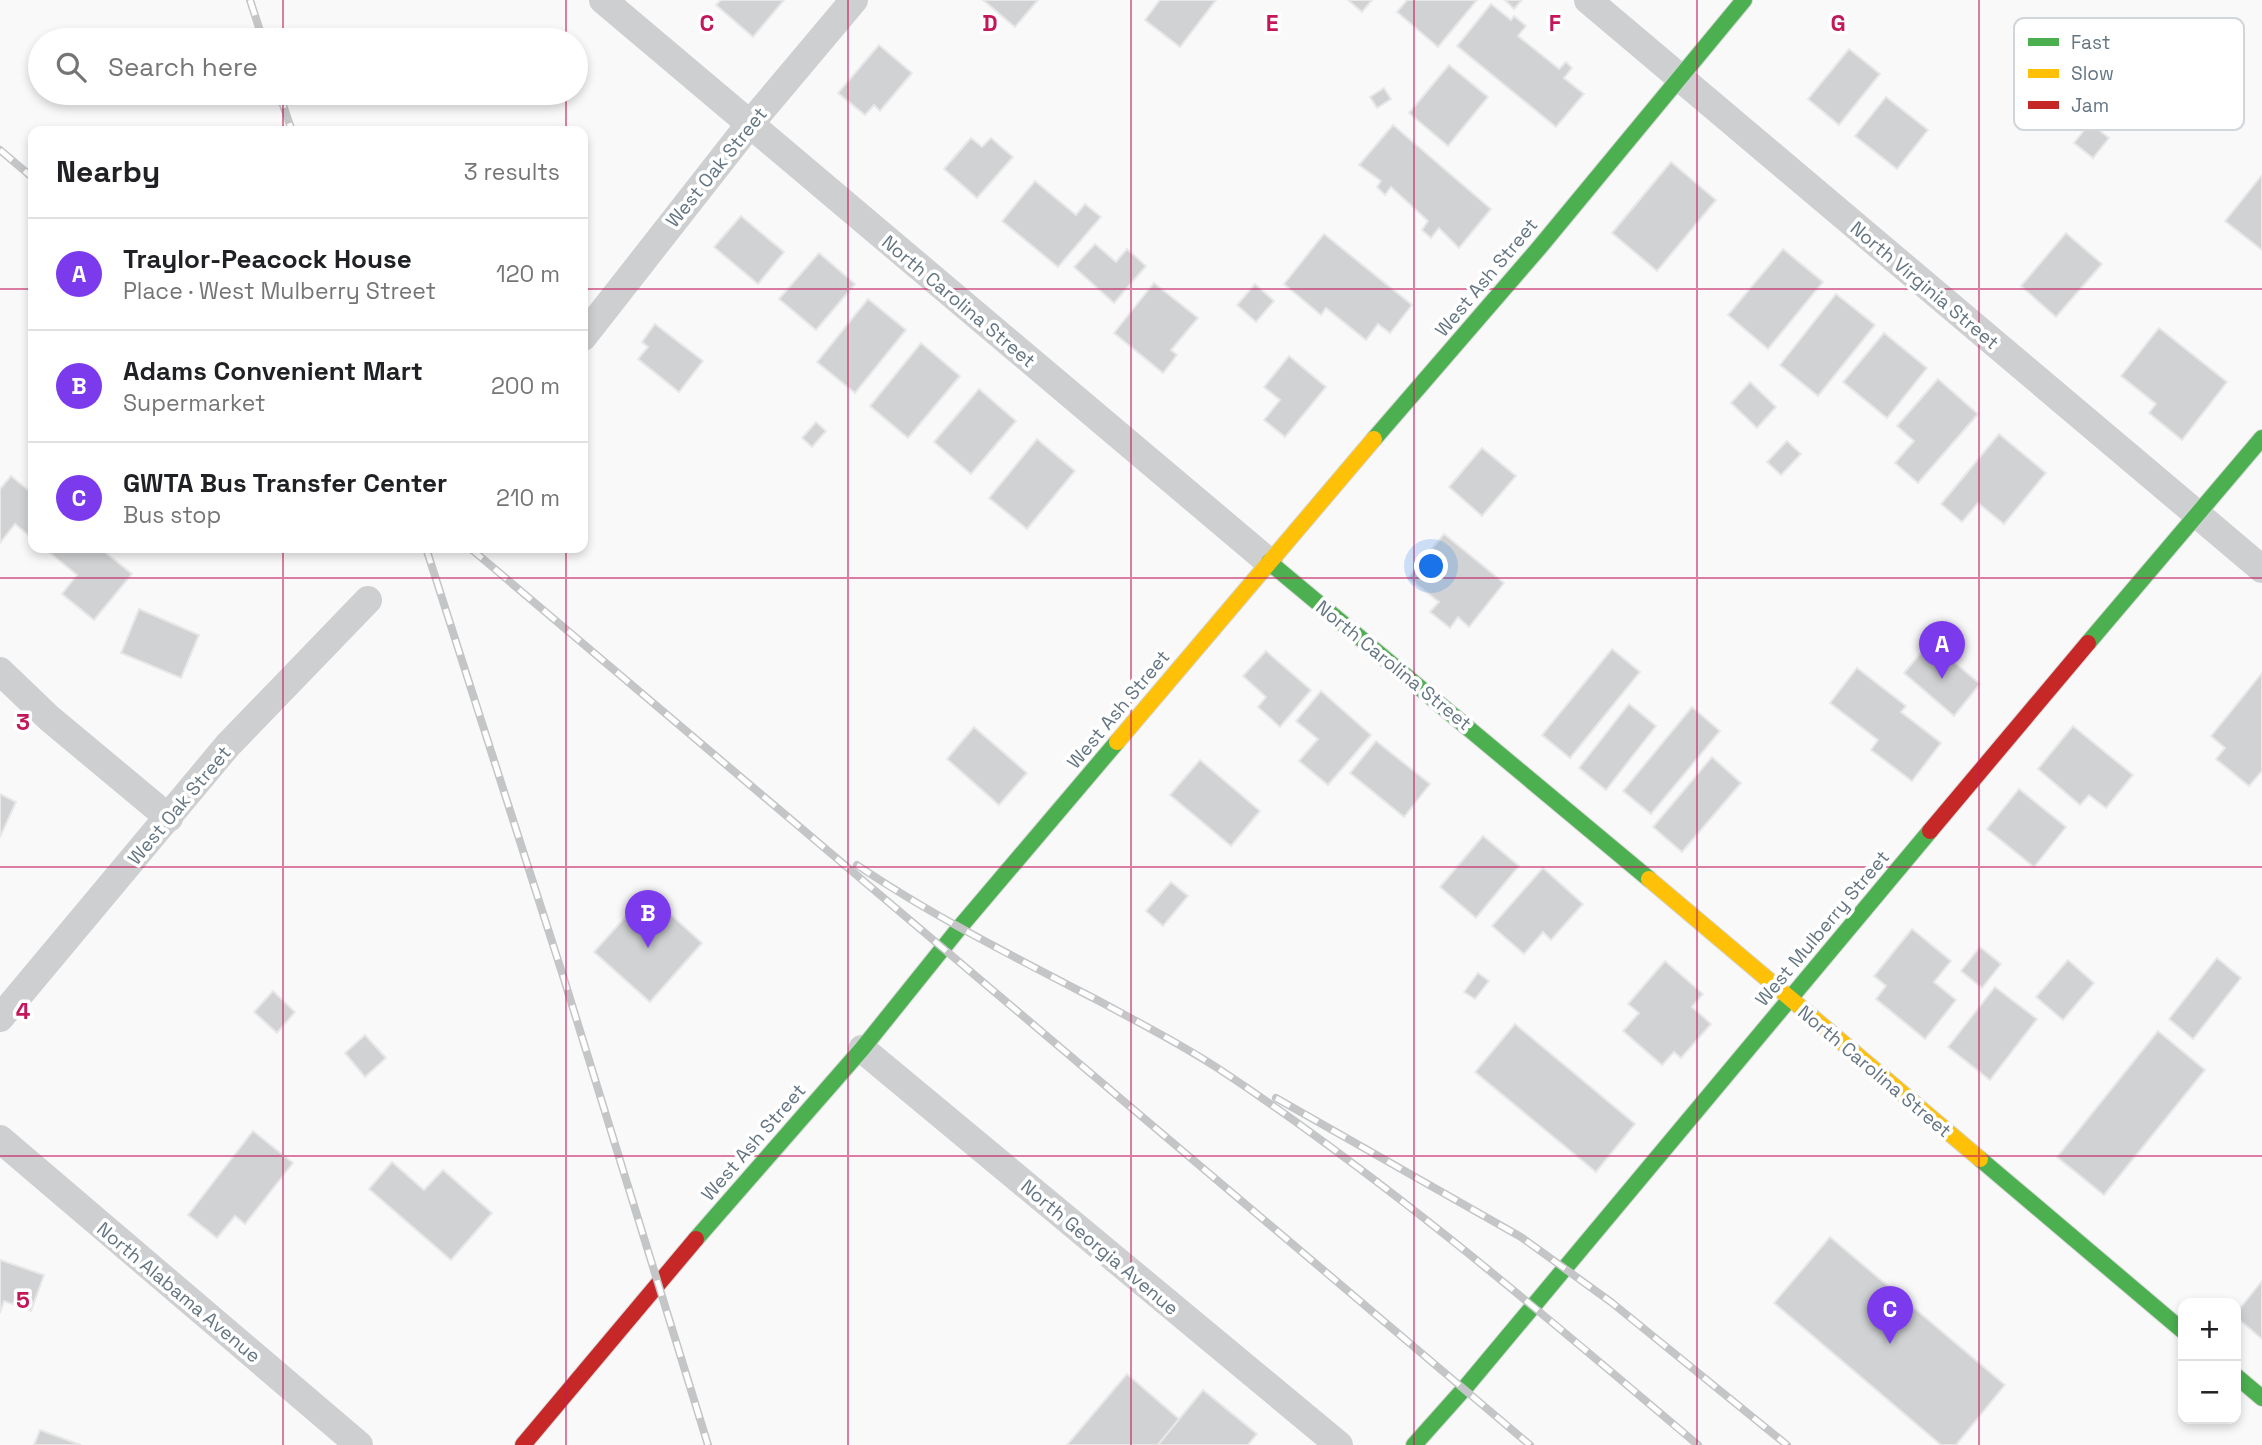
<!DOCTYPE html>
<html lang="en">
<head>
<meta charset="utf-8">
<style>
  :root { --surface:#fff; --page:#f6f6f6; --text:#202124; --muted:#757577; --line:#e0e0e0; --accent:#7c3aed }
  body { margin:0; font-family:"Space Grotesk",sans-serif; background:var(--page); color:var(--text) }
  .controls { position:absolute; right:21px; bottom:21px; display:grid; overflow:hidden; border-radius:14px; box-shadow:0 4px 10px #0003 }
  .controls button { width:63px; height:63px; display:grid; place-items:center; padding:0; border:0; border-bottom:2px solid var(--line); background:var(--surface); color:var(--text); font:35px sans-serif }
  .you { position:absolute; left:1432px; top:567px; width:24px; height:24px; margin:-18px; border:5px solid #fff; border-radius:50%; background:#1a73e8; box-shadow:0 0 0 10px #1a73e833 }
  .badge { display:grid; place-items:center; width:46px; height:46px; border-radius:50%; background:var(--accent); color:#fff; font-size:23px; font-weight:700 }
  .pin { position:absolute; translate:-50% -58px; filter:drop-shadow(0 2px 4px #0008) }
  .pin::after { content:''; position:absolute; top:37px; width:24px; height:21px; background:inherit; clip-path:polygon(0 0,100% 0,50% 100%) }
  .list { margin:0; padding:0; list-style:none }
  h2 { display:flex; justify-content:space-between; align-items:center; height:91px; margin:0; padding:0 28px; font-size:30px }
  h2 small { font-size:23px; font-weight:400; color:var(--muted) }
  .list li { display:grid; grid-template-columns:46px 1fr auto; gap:21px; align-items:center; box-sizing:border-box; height:112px; padding:0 28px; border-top:2px solid var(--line) }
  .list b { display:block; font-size:26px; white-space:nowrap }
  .list p { margin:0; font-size:23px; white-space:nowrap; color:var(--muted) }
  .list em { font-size:23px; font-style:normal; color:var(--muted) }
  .icon { flex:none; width:38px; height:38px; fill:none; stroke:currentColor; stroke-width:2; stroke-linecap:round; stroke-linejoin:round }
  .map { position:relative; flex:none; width:2262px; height:1445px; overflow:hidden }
  .search { position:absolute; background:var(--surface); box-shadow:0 4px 10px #0003; left:28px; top:28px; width:560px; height:77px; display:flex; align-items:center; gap:18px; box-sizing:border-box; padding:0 24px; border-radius:38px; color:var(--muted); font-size:26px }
  .panel { position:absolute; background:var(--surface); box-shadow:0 4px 10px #0003; left:28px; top:126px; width:560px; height:427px; border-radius:14px }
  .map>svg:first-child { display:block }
  .building { fill:#d0d2d3; stroke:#e8e8e8; stroke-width:2 }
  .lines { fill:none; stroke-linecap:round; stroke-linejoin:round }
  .fast-casing { stroke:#d5d6d7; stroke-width:18 }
  .slow-casing { stroke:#d5d6d7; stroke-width:18 }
  .jam-casing { stroke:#d5d6d7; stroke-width:18 }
  .street { stroke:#cecfd0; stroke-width:28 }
  .fast { stroke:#4caf50; stroke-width:16 }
  .slow { stroke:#ffc107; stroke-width:16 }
  .jam { stroke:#c62828; stroke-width:16 }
  .rail-casing { stroke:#c3c5c6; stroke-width:8 }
  .rail { stroke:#fff; stroke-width:5; stroke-dasharray:16; stroke-linecap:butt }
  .grid { fill:none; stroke:#c2185b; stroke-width:2; stroke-opacity:0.55 }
  .labels { text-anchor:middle; stroke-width:7; stroke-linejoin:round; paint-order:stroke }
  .street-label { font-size:19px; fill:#657683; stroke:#fff }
  .key { fill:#fff; stroke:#d1d6da; stroke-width:2 }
  .key-label { font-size:19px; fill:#657683 }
  .grid-label { font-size:23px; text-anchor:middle; font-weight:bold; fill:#c2185b; stroke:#fff; stroke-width:7; stroke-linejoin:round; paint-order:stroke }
</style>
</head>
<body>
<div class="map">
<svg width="2262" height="1445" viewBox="0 0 2262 1445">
  <rect width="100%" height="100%" fill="#f9f9f9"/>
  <g class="building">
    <path d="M721,0H784L753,37L716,5Z"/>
    <path d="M983,0H1038L1015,27Z"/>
    <path d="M1160,0H1216L1180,47L1145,20Z"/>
    <path d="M1348,0H1372L1362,12Z"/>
    <path d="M1407,0H1477L1438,47L1397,12Z"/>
    <path d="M1505,0H1522L1514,9Z"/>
    <path d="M1491,4L1511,20L1514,16L1526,26L1518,36L1559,69L1566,62L1572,68L1564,78L1584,94L1556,127L1457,46Z"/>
    <path d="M879,45L912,73L880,111L874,105L865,115L838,93Z"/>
    <path d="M1849,49L1880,74L1839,125L1808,99Z"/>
    <path d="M1449,65L1488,97L1448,146L1409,113Z"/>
    <path d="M1384,88L1391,99L1377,108L1370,97Z"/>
    <path d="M1886,97L1928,130L1897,169L1855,136Z"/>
    <path d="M2090,123L2109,138L2093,158L2074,143Z"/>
    <path d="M1393,125L1491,209L1459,248L1439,228L1431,238L1422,230L1428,221L1391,187L1385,195L1377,187L1381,181L1359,165Z"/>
    <path d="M971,138L982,147L991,138L1013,157L977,198L944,169Z"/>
    <path d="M1671,162L1716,200L1657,271L1612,233Z"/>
    <path d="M2262,175V250L2225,221Z"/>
    <path d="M1035,181L1076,215L1085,204L1101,217L1058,267L1002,221Z"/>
    <path d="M741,216L784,252L758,284L714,247Z"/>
    <path d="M2066,233L2102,264L2056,317L2021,286Z"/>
    <path d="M1324,234L1412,305L1390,333L1378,324L1366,340L1326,308L1321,315L1284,284Z"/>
    <path d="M1095,244L1116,262L1127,249L1146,266L1114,303L1074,267Z"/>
    <path d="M1783,249L1823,282L1768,349L1728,315Z"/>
    <path d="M819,253L855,284L816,330L779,299Z"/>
    <path d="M1154,283L1198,318L1171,350L1177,355L1163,373L1114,333Z"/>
    <path d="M1255,284L1274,301L1256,322L1237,305Z"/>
    <path d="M1836,294L1875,325L1818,396L1780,365Z"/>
    <path d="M868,299L906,330L855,393L817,362Z"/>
    <path d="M655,324L703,361L679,392L638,359L648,347L642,342Z"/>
    <path d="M2159,328L2227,382L2182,440L2149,413L2156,404L2121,376Z"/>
    <path d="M1884,333L1927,368L1887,418L1843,382Z"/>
    <path d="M921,343L960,376L908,438L870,406Z"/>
    <path d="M1289,356L1326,387L1285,437L1264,420L1280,400L1264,387Z"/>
    <path d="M1938,379L1978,414L1918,483L1895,463L1914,441L1897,426Z"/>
    <path d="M1750,382L1776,407L1757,428L1731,403Z"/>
    <path d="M979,389L1016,421L971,474L934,442Z"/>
    <path d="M816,422L826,431L812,447L802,438Z"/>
    <path d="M1999,434L2046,473L2004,524L1978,503L1962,522L1941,504Z"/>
    <path d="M1037,439L1075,471L1027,529L989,498Z"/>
    <path d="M1787,441L1801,454L1781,475L1767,462Z"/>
    <path d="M1482,448L1516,476L1482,516L1449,487Z"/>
    <path d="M11,476L33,494V539L15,524L0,543V489Z"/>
    <path d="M1444,534L1504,583L1469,627L1458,617L1450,628L1430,612L1439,602L1408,578Z"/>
    <path d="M44,548H100L132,574L94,620L62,594L77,575Z"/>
    <path d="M139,609L199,635L181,678L121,653Z"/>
    <path d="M1612,649L1640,672L1570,758L1542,735Z"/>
    <path d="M1924,649L1941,664L1948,657L1980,684L1954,716L1904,673Z"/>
    <path d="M1266,651L1311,690L1280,727L1258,707L1266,697L1243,676Z"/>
    <path d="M1857,668L1906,706L1901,712L1941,743L1912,781L1871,750L1878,740L1830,703Z"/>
    <path d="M2262,673V771L2249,786L2216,759L2225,748L2211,736Z"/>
    <path d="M1321,691L1371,735L1328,785L1299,761L1318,739L1296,721Z"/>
    <path d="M1629,704L1656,726L1606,790L1579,768Z"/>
    <path d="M1692,707L1720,731L1651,814L1623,791Z"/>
    <path d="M2073,726L2133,775L2106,808L2089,795L2080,805L2038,769Z"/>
    <path d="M974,727L1027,773L999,805L947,759Z"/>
    <path d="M1376,741L1430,784L1404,817L1350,773Z"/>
    <path d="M1712,757L1741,783L1682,852L1653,827Z"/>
    <path d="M1200,760L1260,811L1231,846L1170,795Z"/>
    <path d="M2019,789L2066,827L2034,867L1987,829Z"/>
    <path d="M0,794L16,802L0,837Z"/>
    <path d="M1483,836L1519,866L1476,918L1440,887Z"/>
    <path d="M1543,868L1583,904L1551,940L1543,932L1524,954L1492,926Z"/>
    <path d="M1171,882L1188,896L1163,926L1146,911Z"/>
    <path d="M647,893L702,943L650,1002L594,952Z"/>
    <path d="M1912,929L1951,961L1934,982L1956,1000L1925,1039L1876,999L1886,986L1874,976Z"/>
    <path d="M1980,947L2001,964L1982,988L1961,971Z"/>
    <path d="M2217,958L2241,978L2193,1039L2169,1019Z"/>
    <path d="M2068,960L2094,983L2063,1020L2036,997Z"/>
    <path d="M1665,961L1703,994L1692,1007L1711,1024L1681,1058L1674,1052L1662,1065L1623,1031L1639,1013L1628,1004Z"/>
    <path d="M1478,973L1489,981L1475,999L1464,992Z"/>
    <path d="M1995,987L2037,1019L1990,1080L1948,1047Z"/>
    <path d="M273,991L295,1012L277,1033L254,1012Z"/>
    <path d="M1515,1024L1635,1124L1596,1172L1475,1072Z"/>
    <path d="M2158,1031L2205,1070L2104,1195L2057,1157Z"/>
    <path d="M365,1035L386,1058L365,1077L345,1053Z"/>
    <path d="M253,1131L293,1163L245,1224L235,1216L217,1238L188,1215Z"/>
    <path d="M392,1162L424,1190L443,1170L492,1213L451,1260L369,1189Z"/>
    <path d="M1830,1237L2005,1385L1956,1445H1941L1774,1303Z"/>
    <path d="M0,1260L44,1275L31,1311L4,1301L0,1313Z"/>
    <path d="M2262,1281V1339L2236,1317V1313Z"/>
    <path d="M1127,1374L1179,1419L1158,1445H1067Z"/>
    <path d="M1203,1390L1257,1434L1248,1445H1158Z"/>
    <path d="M40,1430L81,1445H34Z"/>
  </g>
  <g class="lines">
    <g class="fast-casing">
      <g id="fast">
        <path d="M1374,439L1539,248L1744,0"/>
        <path d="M1269,562L1649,879"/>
        <path d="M2088,643L2262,438"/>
        <path d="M1980,1159L2183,1331"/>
        <path d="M696,1239L862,1049L960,927L1117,742"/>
        <path d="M2236,1376L2262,1398"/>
        <path d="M1414,1445L1464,1389L1930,831"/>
      </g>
    </g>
    <g class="slow-casing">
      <g id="slow">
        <path d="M1117,742L1374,439"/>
        <path d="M1649,879L1980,1159"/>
      </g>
    </g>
    <g class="jam-casing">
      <g id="jam">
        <path d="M1930,831L2088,643"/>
        <path d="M523,1445L696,1239"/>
      </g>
    </g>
    <g class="street">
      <path d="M603,0L1269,562"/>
      <path d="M1588,0L2262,569"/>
      <path d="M583,337L749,125L854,0"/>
      <path d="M0,671L49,718L169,818"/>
      <path d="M0,1018L228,745L368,600"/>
      <path d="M862,1049L1339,1445"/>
      <path d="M0,1139L359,1445"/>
    </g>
    <use href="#fast" class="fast"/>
    <use href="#slow" class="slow"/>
    <use href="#jam" class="jam"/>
    <g class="rail-casing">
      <g id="rail">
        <path d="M250,0L263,40"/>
        <path d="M279,93L292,131"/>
        <path d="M0,150L33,178"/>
        <path d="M426,548L564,979L708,1445"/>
        <path d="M470,548L1530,1445"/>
        <path d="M857,865C934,917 1018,959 1101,1002C1143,1025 1185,1046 1225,1073C1392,1184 1545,1316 1698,1445"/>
        <path d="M1276,1098L1521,1237L1611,1302L1787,1445"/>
      </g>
    </g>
    <use href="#rail" class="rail"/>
  </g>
  <path class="grid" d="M283,0V40M566,0V40M848,0V1445M1131,0V1445M1414,0V1445M1697,0V1445M1979,0V1445M283,93V131M566,93V131M0,289H33M583,289H2262M283,548V1445M566,548V1445M0,578H2262M0,867H2262M0,1156H2262"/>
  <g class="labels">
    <g class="street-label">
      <text transform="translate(716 167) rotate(-51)" y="7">West Oak Street</text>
      <text transform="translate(1486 277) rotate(-50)" y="7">West Ash Street</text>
      <text transform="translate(1925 285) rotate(40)" y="7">North Virginia Street</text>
      <text transform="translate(959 301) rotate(40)" y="7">North Carolina Street</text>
      <text transform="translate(1394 665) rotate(39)" y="7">North Carolina Street</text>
      <text transform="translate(1118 709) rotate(-50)" y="7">West Ash Street</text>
      <text transform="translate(179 805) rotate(-50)" y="7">West Oak Street</text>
      <text transform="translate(1822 928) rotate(-50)" y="7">West Mulberry Street</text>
      <text transform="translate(1875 1071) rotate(40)" y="7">North Carolina Street</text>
      <text transform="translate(753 1142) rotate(-49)" y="7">West Ash Street</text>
      <text transform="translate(1100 1247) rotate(40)" y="7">North Georgia Avenue</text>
      <text transform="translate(179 1292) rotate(40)" y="7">North Alabama Avenue</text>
    </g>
  </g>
  <rect x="2014" y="18" width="230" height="112" rx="10" class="key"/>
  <rect x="2028" y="38" width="31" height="8" fill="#4caf50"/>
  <rect x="2028" y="69" width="31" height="9" fill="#ffc107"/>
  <rect x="2028" y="101" width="31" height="8" fill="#c62828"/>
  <g class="key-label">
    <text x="2071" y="49">Fast</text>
    <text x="2071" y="80">Slow</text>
    <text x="2071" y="112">Jam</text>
  </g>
  <g class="grid-label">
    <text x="707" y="31">C</text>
    <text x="990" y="31">D</text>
    <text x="1272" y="31">E</text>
    <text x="1555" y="31">F</text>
    <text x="1838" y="31">G</text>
    <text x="23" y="730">3</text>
    <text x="23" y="1019">4</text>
    <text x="23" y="1308">5</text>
  </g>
</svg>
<div class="controls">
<button>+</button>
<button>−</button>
</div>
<div class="you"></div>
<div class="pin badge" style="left:1942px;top:679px">A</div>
<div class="pin badge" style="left:648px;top:948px">B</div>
<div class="pin badge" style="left:1890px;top:1344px">C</div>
<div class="search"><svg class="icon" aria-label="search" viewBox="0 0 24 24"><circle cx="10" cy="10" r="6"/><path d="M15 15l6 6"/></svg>Search here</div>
<section class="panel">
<h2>Nearby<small>3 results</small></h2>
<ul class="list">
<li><span class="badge">A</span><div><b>Traylor-Peacock House</b><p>Place · West Mulberry Street</p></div><em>120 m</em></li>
<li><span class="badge">B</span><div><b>Adams Convenient Mart</b><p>Supermarket</p></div><em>200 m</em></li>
<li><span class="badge">C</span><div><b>GWTA Bus Transfer Center</b><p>Bus stop</p></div><em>210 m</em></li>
</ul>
</section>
</div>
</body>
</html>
